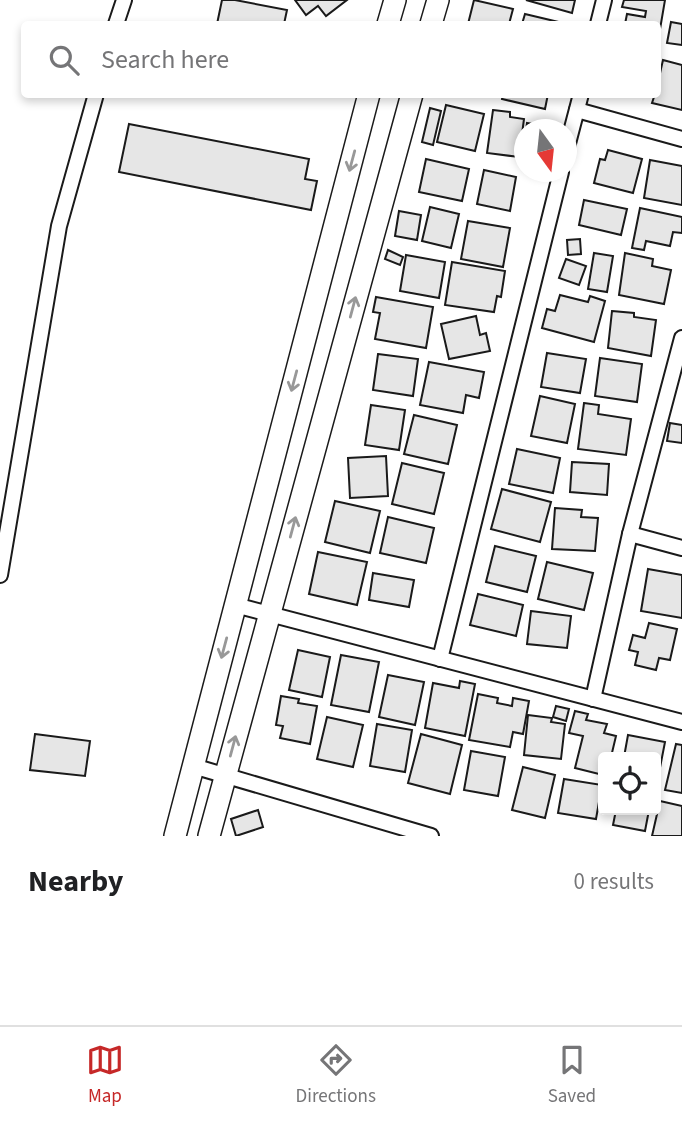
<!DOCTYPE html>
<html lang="en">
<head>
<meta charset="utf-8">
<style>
  :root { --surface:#fff; --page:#f2f2f2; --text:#202124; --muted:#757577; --line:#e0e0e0; --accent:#c62828 }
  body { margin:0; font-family:"Source Sans 3",sans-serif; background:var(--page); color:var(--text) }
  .controls { position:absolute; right:21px; bottom:21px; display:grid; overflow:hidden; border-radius:7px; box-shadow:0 4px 10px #0003 }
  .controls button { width:63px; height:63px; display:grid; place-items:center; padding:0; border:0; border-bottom:2px solid var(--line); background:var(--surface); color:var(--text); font:35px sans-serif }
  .compass { position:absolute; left:514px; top:119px; width:63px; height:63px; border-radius:50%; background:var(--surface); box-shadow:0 4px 10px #0003; rotate:165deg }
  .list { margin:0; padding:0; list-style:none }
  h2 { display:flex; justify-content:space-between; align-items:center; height:91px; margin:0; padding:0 28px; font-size:30px }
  h2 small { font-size:23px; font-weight:400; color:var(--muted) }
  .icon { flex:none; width:38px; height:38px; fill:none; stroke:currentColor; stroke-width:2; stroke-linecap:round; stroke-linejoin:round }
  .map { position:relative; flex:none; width:682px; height:836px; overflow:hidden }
  .search { position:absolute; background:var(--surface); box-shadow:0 4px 10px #0003; left:21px; right:21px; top:21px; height:77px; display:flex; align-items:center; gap:18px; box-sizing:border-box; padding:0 24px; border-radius:7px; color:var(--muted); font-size:26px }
  .sheet { height:189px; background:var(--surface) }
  nav { display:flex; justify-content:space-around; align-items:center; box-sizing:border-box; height:98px; border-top:2px solid var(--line); background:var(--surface); font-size:19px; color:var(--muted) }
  nav a { display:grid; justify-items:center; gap:4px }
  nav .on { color:var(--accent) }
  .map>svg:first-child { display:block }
  .building { fill:#e6e6e6; stroke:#1a1a1a; stroke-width:2 }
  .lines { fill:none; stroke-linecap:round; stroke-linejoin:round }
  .street-casing { stroke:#1a1a1a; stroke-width:18 }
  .secondary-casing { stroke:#1a1a1a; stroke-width:24 }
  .street { stroke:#fff; stroke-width:14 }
  .secondary { stroke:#fff; stroke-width:21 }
  .oneway { stroke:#989898 }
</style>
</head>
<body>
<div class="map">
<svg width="682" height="836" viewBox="0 0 682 836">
  <rect width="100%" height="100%" fill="#fff"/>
  <g class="building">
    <path d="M222,0H235L287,10L284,24H217Z"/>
    <path d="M295,0H347L326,16L318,6L306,15Z"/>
    <path d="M474,0L513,9L509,24H468Z"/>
    <path d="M526,0H575L572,13Z"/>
    <path d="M624,0H665L658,41V24H625L627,14L645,17L646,11L622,7Z"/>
    <path d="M525,14L567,24H522Z"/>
    <path d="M671,22L682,24V45L667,43Z"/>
    <path d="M663,60L682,65V110L652,103L655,94H658V82Z"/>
    <path d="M503,94H548L545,109L502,99Z"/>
    <path d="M446,105L484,114L475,151L437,142Z"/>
    <path d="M430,108L441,111L433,145L422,142Z"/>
    <path d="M493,110L510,112V117L524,119L519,157L487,153Z"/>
    <path d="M527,123L547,126V130H526Z"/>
    <path d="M129,124L309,159L305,179L317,181L311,210L119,172Z"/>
    <path d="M608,150L642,159L633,193L594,183L600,159L605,160Z"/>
    <path d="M426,159L469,169L462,201L419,192Z"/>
    <path d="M650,160L682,166V205L644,198Z"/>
    <path d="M484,170L516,177L510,211L477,204Z"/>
    <path d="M584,200L627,209L621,235L579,225Z"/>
    <path d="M430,207L459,214L451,248L422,241Z"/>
    <path d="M640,208L682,217V233L673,232L670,246L646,241L644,250L632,248Z"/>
    <path d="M399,211L421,215L417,240L395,236Z"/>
    <path d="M468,221L510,228L503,267L461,259Z"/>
    <path d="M580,239L581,254L568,255L567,240Z"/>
    <path d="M388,250L403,257L400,265L385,259Z"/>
    <path d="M594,253L613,256L607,292L588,289Z"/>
    <path d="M625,253L653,259L652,266L671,270L664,304L619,295Z"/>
    <path d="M406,255L445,262L439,298L400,291Z"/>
    <path d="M566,259L586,266L579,285L559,278Z"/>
    <path d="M452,262L505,271L501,297L497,296L494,312L445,305Z"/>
    <path d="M560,295L588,302L590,296L605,301L594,342L542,328L547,309L555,311Z"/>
    <path d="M376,297L433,307L426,348L375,339L380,313L373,312Z"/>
    <path d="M612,311L634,313V317L656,320L651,356L608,348Z"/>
    <path d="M476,316L480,335L486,333L490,351L449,359L441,324Z"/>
    <path d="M547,353L586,359L580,393L541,387Z"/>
    <path d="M378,354L418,359L413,396L373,390Z"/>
    <path d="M600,358L642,364L637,402L595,396Z"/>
    <path d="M429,362L484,372L479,398L466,395L463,413L420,405Z"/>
    <path d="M540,396L575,404L567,443L531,436Z"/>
    <path d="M584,403L599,405L598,414L631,419L626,455L578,449Z"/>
    <path d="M371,405L405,410L399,450L365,445Z"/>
    <path d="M414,415L457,425L448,464L404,454Z"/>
    <path d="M670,423L682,425V443L667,441Z"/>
    <path d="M517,449L560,458L553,493L509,484Z"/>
    <path d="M386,456L388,496L350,498L348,458Z"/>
    <path d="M572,462L609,464L607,495L570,492Z"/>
    <path d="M402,463L444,473L434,514L392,504Z"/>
    <path d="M502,489L551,502L540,542L491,529Z"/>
    <path d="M335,501L380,511L370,553L325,542Z"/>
    <path d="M555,508L582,510L581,517L598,518L595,551L552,549Z"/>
    <path d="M388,517L434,528L426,563L380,553Z"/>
    <path d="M495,546L536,556L527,592L486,582Z"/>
    <path d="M318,552L367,562L357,605L309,594Z"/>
    <path d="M547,562L593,573L584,610L538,599Z"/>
    <path d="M648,569L682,575V618L641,611Z"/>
    <path d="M373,573L414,580L409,607L369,600Z"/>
    <path d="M478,594L523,605L516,636L470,625Z"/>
    <path d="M531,611L571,616L567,648L527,644Z"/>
    <path d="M649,623L677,629L670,660L659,658L656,670L635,665L638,652L629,650L633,635L645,638Z"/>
    <path d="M298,650L330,657L322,697L289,690Z"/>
    <path d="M341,655L379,662L369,712L331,705Z"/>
    <path d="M388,675L424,682L415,725L379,717Z"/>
    <path d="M460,681L475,684L465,736L425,728L433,683L459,688Z"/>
    <path d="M478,694L498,698L497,703L512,706L513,698L529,701L523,734L513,732L510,747L469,740Z"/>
    <path d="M281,696L299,699L298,703L317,706L310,744L280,738L283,726L276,725Z"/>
    <path d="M556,706L569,709L566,721L553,717Z"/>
    <path d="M575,711L588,714L586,720L607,724L604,733L616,736L611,757H603V775L575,768L583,736L569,733Z"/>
    <path d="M528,715L552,718L551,722L565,724L561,759L524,755Z"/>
    <path d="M327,717L363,725L353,767L317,759Z"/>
    <path d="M377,724L412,730L405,772L370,766Z"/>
    <path d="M35,734L90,741L85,776L30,770Z"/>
    <path d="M421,734L462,745L450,794L408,783Z"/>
    <path d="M628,735L665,742L657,783L656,757H624Z"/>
    <path d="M676,744L682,745V793L665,790Z"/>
    <path d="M471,751L505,757L498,796L464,790Z"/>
    <path d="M523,767L555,775L545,818L512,810Z"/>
    <path d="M564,779L602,785L596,819L558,813Z"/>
    <path d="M660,801L682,806V836H652Z"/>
    <path d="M258,810L263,827L236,836L231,819Z"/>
    <path d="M616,810H649L645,831L613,825Z"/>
  </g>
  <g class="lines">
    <g class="street-casing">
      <g id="street">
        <path d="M116,24L124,0"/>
        <path d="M598,24L604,0"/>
        <path d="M577,110L682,139"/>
        <path d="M566,151L581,94"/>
        <path d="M630,534L682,548"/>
        <path d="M0,575L59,226L96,94"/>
        <path d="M235,605L682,722"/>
        <path d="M440,659L561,172"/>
        <path d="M593,699L630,534L682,338"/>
        <path d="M193,766L431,836"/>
      </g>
    </g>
    <g class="secondary-casing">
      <g id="secondary">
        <path d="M388,24L395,0"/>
        <path d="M431,24L438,0"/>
        <path d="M175,836L369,94"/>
        <path d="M209,836L412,94"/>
      </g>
    </g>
    <use href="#street" class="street"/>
    <use href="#secondary" class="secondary"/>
  </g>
  <defs><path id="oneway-shaft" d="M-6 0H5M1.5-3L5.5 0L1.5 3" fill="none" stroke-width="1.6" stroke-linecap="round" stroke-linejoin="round" transform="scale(1.75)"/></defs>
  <g class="oneway">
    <use href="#oneway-shaft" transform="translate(352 161) rotate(105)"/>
    <use href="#oneway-shaft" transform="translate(353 307) rotate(-75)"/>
    <use href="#oneway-shaft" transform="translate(294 381) rotate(105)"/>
    <use href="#oneway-shaft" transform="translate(293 527) rotate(-75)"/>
    <use href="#oneway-shaft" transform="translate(224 648) rotate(105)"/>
    <use href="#oneway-shaft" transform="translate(233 746) rotate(-75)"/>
  </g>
</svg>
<div class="controls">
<button><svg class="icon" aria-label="locate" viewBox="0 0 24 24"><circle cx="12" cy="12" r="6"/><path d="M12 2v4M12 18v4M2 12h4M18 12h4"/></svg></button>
</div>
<svg class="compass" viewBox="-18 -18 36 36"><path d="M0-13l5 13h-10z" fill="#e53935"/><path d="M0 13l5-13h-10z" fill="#757577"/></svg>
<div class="search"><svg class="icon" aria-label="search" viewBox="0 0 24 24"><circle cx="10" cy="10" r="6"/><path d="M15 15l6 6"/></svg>Search here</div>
</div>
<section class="sheet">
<h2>Nearby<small>0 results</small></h2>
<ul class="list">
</ul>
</section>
<nav>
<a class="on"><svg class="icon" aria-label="map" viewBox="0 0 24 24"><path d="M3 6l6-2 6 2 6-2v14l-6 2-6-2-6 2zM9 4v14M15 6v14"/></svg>Map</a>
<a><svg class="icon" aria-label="directions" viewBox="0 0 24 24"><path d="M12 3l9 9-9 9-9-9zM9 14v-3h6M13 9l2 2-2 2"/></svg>Directions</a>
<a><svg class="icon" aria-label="saved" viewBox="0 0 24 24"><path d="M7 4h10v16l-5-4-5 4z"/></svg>Saved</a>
</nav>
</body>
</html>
